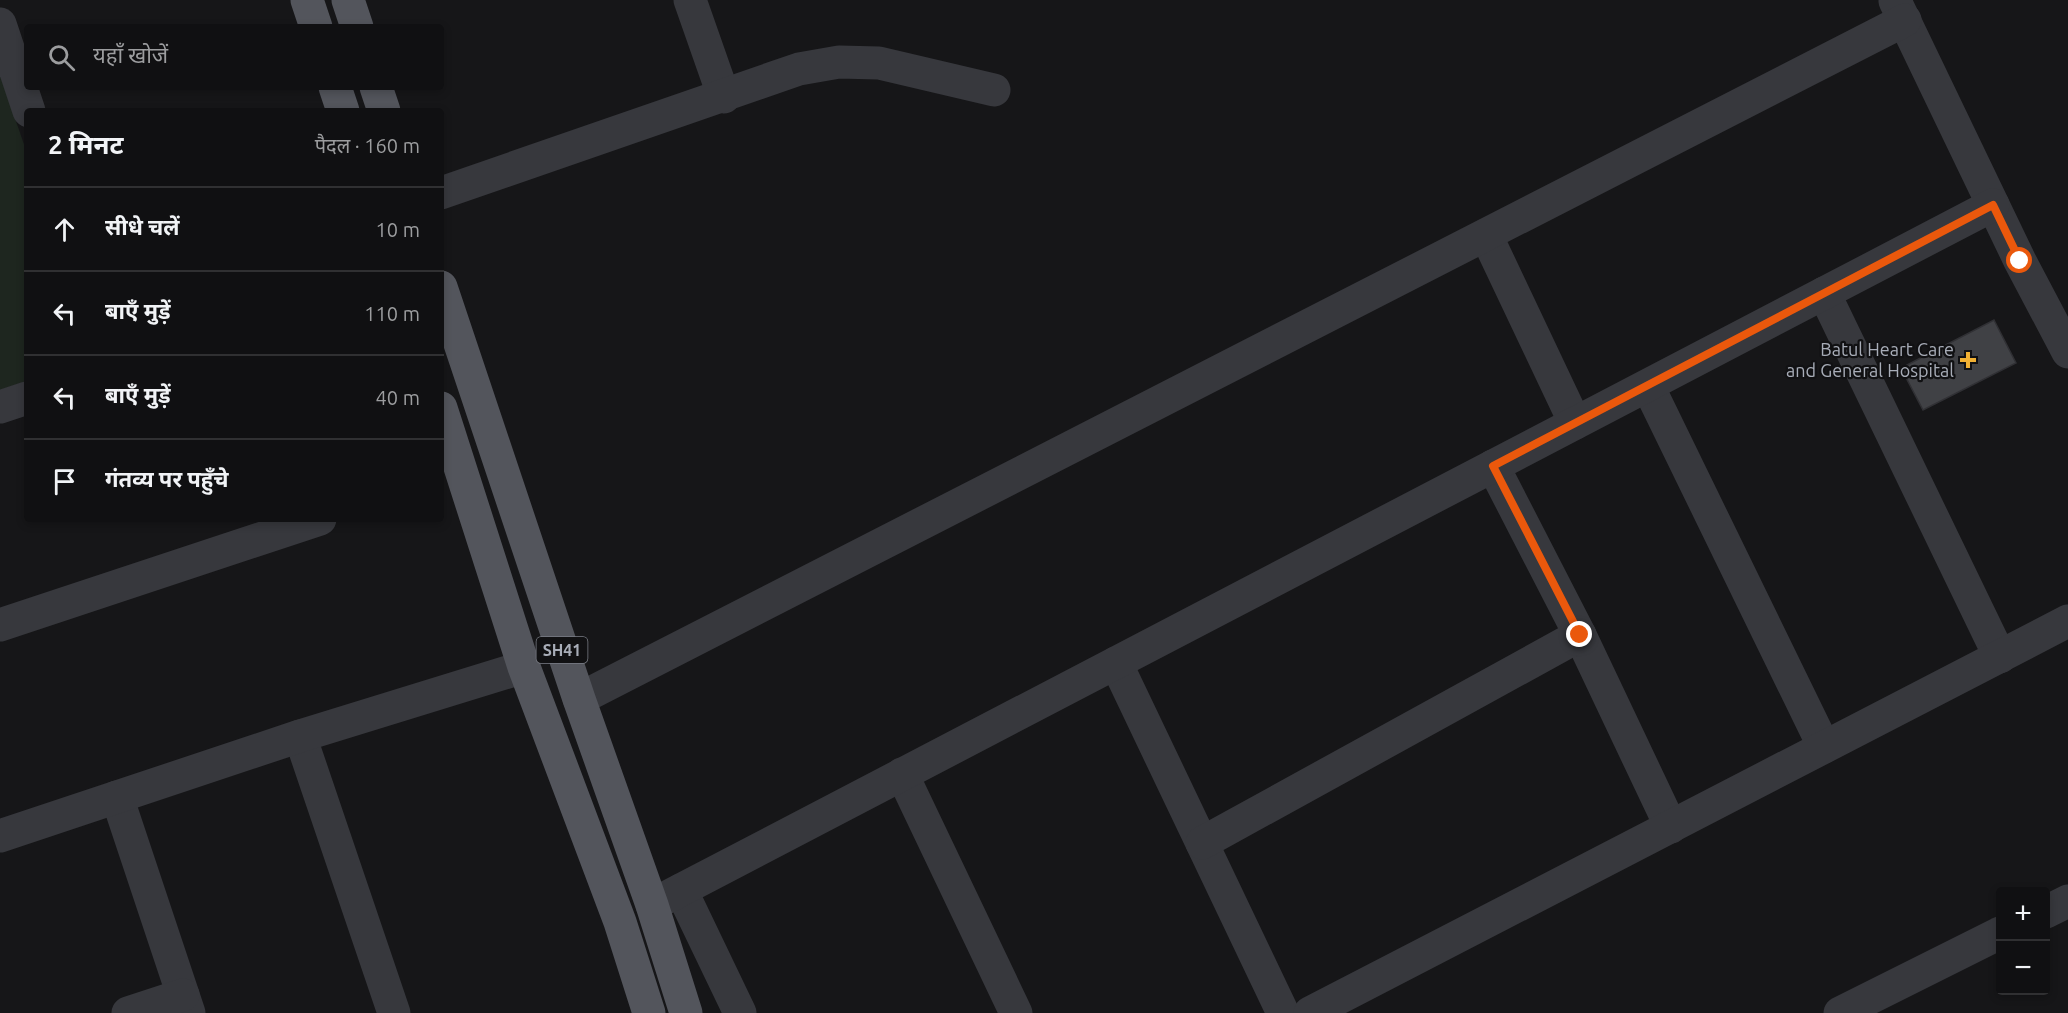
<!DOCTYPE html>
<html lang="hi">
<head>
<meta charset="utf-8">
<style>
  :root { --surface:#101012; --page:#19191b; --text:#f1f3f6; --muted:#9c9d9f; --line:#303032 }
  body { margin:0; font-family:Ubuntu,"Noto Sans Devanagari",sans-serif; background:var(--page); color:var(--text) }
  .controls { position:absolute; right:18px; bottom:18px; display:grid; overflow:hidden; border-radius:6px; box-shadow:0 3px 9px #0003 }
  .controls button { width:54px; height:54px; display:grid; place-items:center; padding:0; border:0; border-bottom:2px solid var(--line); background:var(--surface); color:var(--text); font:30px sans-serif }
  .stop { position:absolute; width:18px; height:18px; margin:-14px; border:4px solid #ea580c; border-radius:50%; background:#fff }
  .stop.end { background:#ea580c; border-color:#fff; box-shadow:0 2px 6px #0008 }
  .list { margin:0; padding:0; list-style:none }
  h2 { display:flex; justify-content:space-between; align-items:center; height:78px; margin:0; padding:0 24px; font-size:26px }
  h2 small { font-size:20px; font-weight:400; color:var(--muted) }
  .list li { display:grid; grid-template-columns:39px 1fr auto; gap:18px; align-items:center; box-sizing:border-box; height:84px; padding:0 24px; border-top:2px solid var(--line) }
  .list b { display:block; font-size:22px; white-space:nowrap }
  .list em { font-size:20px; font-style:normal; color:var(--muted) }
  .icon { flex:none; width:33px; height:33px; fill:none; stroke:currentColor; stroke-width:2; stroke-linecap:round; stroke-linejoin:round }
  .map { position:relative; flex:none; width:2068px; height:1013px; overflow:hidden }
  .search { position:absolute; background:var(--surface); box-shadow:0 3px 9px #0003; left:24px; top:24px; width:420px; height:66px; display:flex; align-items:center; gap:15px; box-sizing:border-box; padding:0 21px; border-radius:6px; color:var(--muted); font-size:22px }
  .panel { position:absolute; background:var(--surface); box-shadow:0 3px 9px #0003; left:24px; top:108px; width:420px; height:414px; border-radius:6px }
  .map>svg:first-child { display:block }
  .green { fill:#1e261f }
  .building { fill:#404145; stroke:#303034; stroke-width:1.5 }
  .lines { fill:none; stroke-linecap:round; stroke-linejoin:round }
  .minor { stroke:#37383d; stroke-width:33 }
  .primary { stroke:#53555c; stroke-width:33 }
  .route { stroke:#ea580c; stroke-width:8 }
  .poi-dot { fill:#f2b134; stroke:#111113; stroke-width:2 }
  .labels { text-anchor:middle; stroke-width:4.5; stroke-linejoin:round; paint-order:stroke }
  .shield { fill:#111113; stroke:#7b7e86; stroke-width:1.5 }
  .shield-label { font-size:16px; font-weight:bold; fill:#a8adb8 }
  .poi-label { font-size:18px; fill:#a8adb8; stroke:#111113; text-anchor:end }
</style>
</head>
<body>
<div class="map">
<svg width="2068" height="1013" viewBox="0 0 2068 1013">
  <rect width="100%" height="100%" fill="#161618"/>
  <path class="green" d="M0,75L27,153V381L0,390Z"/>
  <path class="building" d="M1994,320L2016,363L1923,410L1901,368Z"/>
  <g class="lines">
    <g class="minor">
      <path d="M690,0L724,97"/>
      <path d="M1895,1L2020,261L2068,352"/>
      <path d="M0,24L29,111"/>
      <path d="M441,193L799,69L839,62L879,63L994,90"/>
      <path d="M1486,235L1575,423"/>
      <path d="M1824,293L2000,657"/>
      <path d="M1648,386L1824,747"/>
      <path d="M0,407L27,398"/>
      <path d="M1493,466L1580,635L1671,827"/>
      <path d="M0,625L320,519"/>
      <path d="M1116,663L1283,1013"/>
      <path d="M579,699L1905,20"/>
      <path d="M300,736L394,1013"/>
      <path d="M902,774L1016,1013"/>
      <path d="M117,797L189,1013"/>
      <path d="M0,836L300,736L524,667"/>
      <path d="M1202,843L1580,635"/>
      <path d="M681,890L740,1013"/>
      <path d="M652,905L1993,205"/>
      <path d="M2046,912L2068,901"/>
      <path d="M128,1013L183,995"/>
      <path d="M1310,1013L2068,621"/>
      <path d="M1840,1013L2000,933"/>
    </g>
    <g class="primary">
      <path d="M307,0L316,27"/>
      <path d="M348,0L357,27"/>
      <path d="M335,87L343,111"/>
      <path d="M376,87L384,111"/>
      <path d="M441,287L579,699L652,905L686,1013"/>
      <path d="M441,408L524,667L620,922L649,1013"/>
    </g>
  </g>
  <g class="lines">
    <path class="route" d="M1580,635L1493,466L1993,205L2020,261"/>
  </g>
  <path class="poi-dot" d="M1965 351h6v6h6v6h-6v6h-6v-6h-6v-6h6z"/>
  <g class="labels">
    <rect class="shield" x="536.5" y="637" width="51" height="26" rx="4.5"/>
    <g class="shield-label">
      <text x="562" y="656">SH41</text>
    </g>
    <g class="poi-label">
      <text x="1954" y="356">Batul Heart Care<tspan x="1954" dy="21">and General Hospital</tspan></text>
    </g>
  </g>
</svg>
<div class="controls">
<button>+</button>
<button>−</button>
</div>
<div class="stop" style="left:2020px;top:261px"></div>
<div class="stop end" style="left:1580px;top:635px"></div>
<div class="search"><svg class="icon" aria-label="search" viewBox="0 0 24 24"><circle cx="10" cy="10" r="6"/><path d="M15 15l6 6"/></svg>यहाँ खोजें</div>
<section class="panel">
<h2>2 मिनट<small>पैदल · 160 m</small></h2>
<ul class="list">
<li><svg class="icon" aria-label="ahead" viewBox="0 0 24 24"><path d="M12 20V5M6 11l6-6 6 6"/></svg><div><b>सीधे चलें</b></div><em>10 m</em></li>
<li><svg class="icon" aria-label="left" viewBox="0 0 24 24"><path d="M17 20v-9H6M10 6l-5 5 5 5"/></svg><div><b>बाएँ मुड़ें</b></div><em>110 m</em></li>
<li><svg class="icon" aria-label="left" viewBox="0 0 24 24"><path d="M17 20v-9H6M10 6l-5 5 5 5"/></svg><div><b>बाएँ मुड़ें</b></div><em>40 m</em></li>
<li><svg class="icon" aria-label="arrive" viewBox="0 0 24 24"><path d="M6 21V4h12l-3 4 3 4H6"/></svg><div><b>गंतव्य पर पहुँचे</b></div></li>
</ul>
</section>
</div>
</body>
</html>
